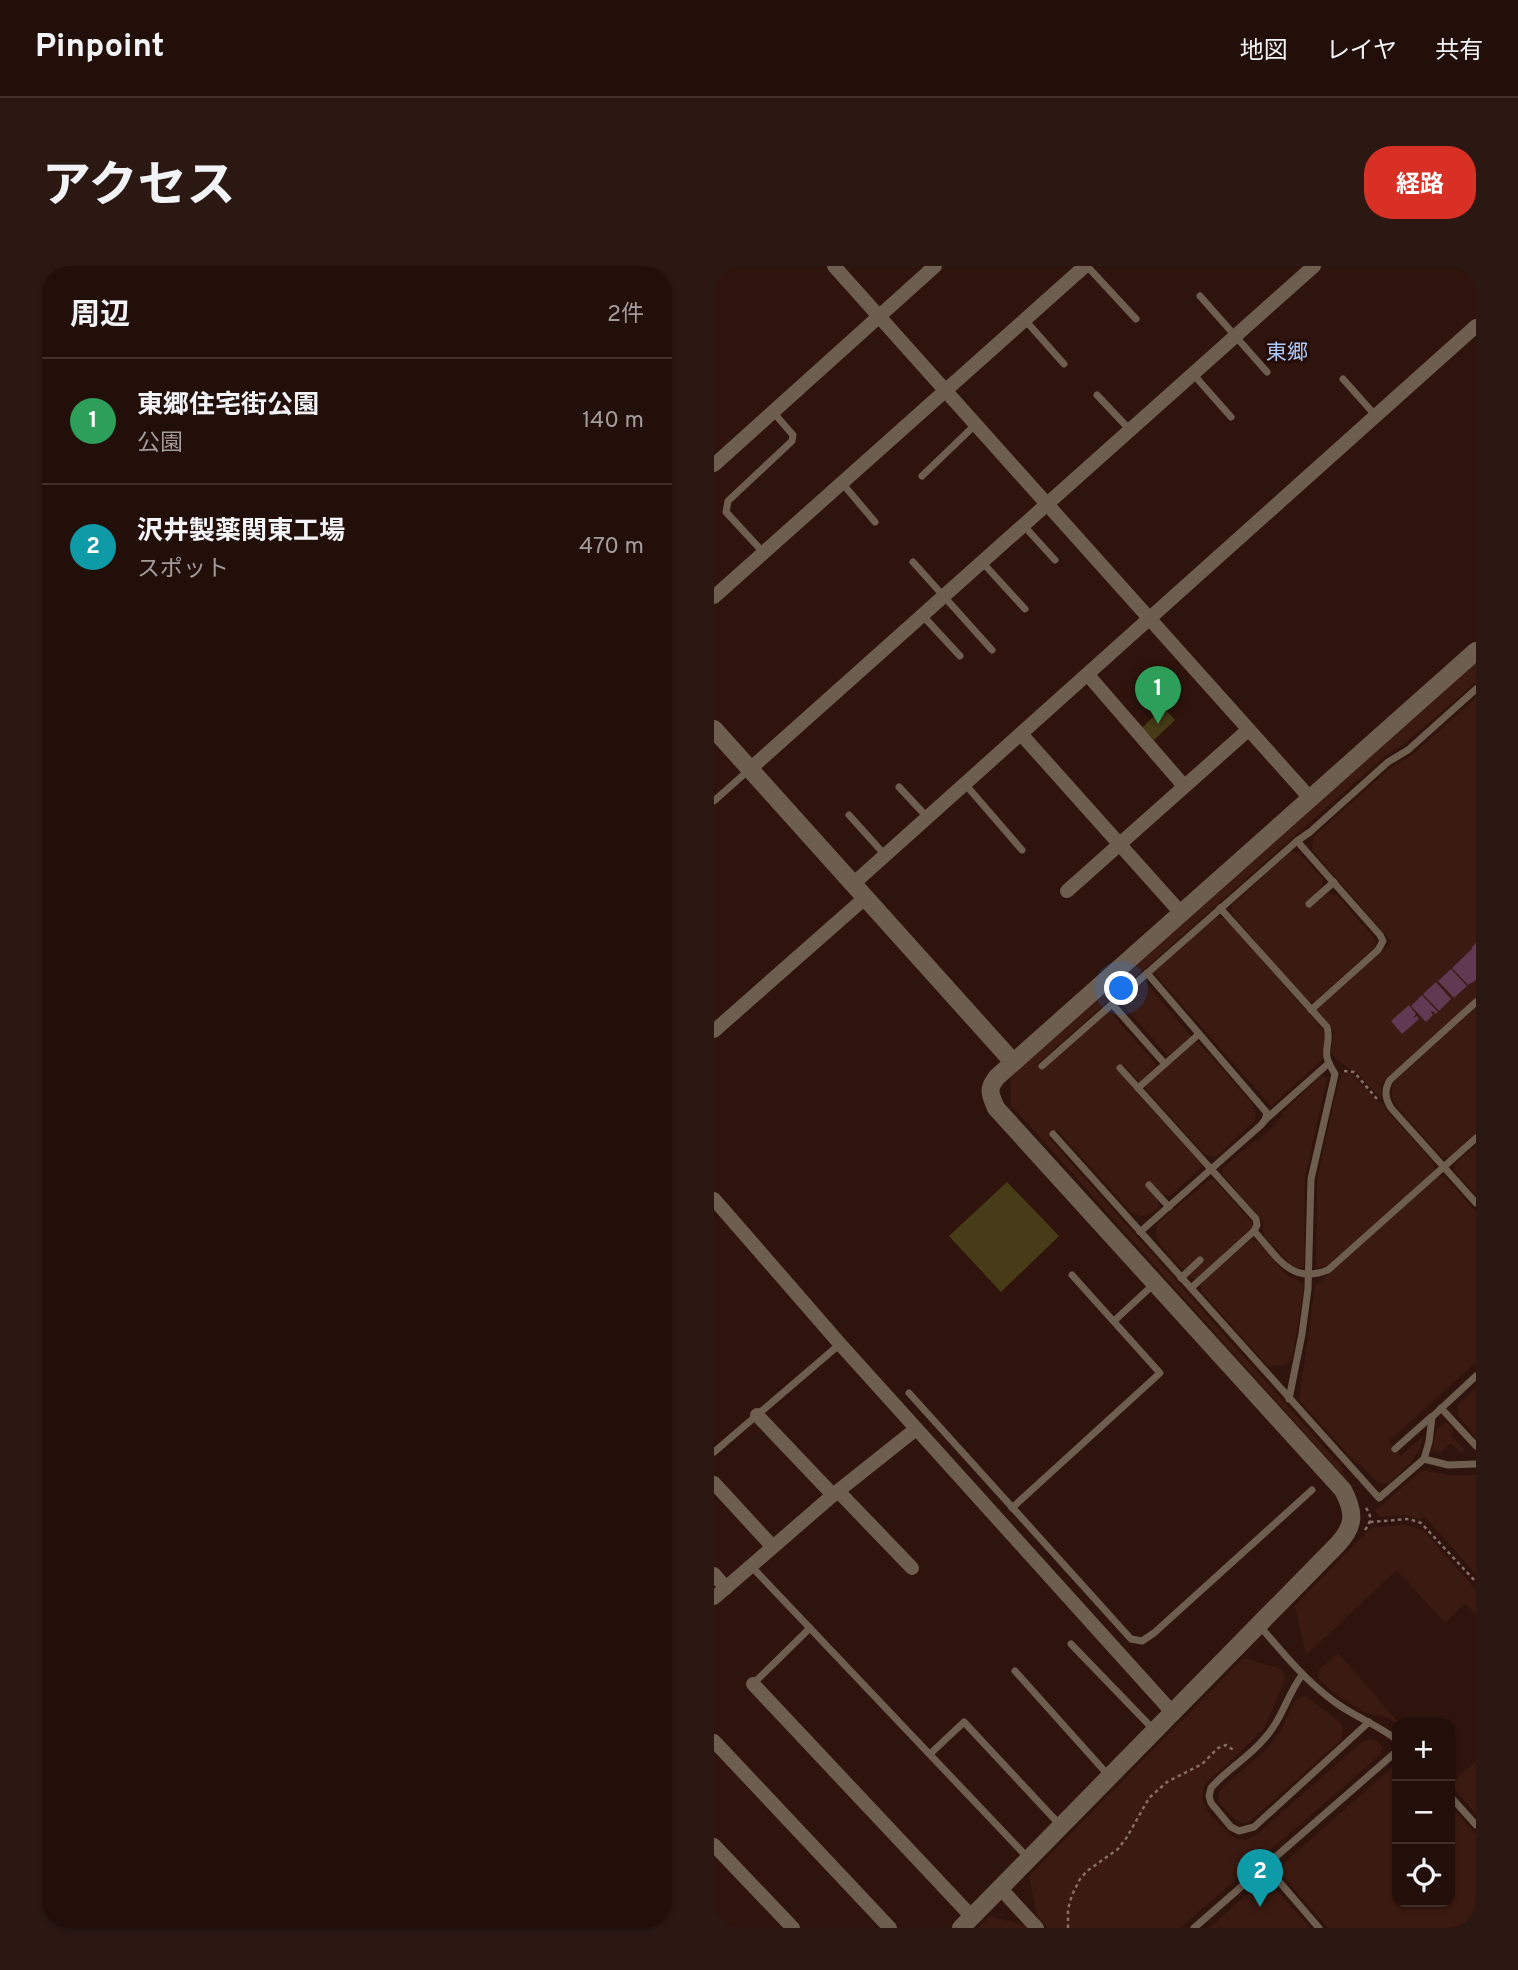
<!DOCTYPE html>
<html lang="ja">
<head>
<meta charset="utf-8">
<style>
  :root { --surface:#230f0a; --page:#2b1813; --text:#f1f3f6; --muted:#a39c9c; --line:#402f2b; --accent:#d93025 }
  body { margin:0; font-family:Overpass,"Noto Sans JP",sans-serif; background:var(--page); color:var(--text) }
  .controls { position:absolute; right:21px; bottom:21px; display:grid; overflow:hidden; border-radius:14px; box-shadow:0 2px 5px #0004 }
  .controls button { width:63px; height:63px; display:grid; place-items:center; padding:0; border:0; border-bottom:2px solid var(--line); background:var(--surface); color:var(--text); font:35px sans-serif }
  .you { position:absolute; left:408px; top:723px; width:24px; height:24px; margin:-18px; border:5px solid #fff; border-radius:50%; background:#1a73e8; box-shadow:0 0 0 10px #1a73e833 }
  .badge { display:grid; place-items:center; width:46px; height:46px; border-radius:50%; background:var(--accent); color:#fff; font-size:23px; font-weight:700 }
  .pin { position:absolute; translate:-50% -58px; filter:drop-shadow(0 2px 4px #0008) }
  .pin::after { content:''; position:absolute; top:37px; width:24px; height:21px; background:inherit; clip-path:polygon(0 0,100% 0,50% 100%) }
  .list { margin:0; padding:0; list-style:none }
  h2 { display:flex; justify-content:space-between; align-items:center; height:91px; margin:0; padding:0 28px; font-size:30px }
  h2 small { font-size:23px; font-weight:400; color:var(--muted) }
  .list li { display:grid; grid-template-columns:46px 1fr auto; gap:21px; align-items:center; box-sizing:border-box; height:126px; padding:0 28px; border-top:2px solid var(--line) }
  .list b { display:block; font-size:26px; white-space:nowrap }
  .list p { margin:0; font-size:23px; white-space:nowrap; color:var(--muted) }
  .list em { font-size:23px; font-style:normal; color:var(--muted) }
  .icon { flex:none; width:38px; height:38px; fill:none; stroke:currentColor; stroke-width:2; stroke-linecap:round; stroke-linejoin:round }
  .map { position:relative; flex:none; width:762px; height:1662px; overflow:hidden; border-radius:28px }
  header { display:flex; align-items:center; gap:42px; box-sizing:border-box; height:98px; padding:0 35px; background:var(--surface); border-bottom:2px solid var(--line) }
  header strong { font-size:33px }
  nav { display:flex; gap:38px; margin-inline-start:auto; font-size:24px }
  .intro { display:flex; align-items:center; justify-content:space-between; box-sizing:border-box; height:168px; padding:0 42px }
  h1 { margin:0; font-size:49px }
  .button { padding:18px 32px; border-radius:28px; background:var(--accent); color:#fff; font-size:24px; font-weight:700 }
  main { display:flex; gap:42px; padding:0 42px }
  aside { flex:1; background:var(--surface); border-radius:28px; box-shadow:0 2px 5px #0004 }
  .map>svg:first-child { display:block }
  .built { fill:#3b1a11 }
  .green { fill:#483c18 }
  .water { fill:#613953 }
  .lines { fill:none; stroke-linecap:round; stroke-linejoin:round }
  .path { stroke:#866f68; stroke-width:2.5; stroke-dasharray:3.5 3.5; stroke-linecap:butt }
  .service { stroke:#6e5e50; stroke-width:7 }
  .minor { stroke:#6e5e50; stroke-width:14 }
  .tertiary { stroke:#6e5e50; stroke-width:18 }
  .labels { text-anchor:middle; stroke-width:6; stroke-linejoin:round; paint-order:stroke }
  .quarter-label { font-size:21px; fill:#aacafd; stroke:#240b05 }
</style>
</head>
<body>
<header>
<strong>Pinpoint</strong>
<nav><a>地図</a><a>レイヤ</a><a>共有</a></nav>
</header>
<div class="intro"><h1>アクセス</h1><a class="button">経路</a></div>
<main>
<aside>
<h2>周辺<small>2件</small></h2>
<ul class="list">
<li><span class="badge" style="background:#2e9e5b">1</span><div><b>東郷住宅街公園</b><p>公園</p></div><em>140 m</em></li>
<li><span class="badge" style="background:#0f9aa8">2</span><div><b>沢井製薬関東工場</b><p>スポット</p></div><em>470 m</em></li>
</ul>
</aside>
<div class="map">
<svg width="762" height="1662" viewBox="0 0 762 1662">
  <rect width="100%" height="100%" fill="#2f140d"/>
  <g class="built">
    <path d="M762,392V416L689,479L672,489L323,798L328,803L395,745L443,799L425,816L410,799L403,804L487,898L486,903L456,930L448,929L444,933V942L436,949L426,950L417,946L343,864L335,872L626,1199L632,1212L661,1245L708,1204L735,1209H762V1308L710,1250L706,1253L690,1249L666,1251L297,839L296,808Z"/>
    <path d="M762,432V732L672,812L667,819V833L641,804L635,803L617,788L620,765L602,744L678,676L598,584L599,571L680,499L698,489Z"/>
    <path d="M576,586L585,587L609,613L608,621L593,635L598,641L614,627L623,629L662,674L661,681L601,735H593L518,648V639Z"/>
    <path d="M501,651L512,653L612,767L608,794L557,840L439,706Z"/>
    <path d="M430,714L477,770L454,790L406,736Z"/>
    <path d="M762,741V867L735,891H728L683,841L678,831V821L680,816Z"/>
    <path d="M483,775L538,837L542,848L540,855L502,891L491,889L430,821Z"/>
    <path d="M633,807L639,808L663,835L670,838L671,843L720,897V905L614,999L611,1001L602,1002L603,914L621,831L628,808Z"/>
    <path d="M608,809L613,813L591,911L590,1002H580L550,970L548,955L508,908L509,902L537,877L542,876L561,859V857L568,851L569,846Z"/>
    <path d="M762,879V929L740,904L741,898Z"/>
    <path d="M724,911H731L762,946V1096L674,1176L687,1190L709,1170L707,1181L697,1196L675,1217H664L647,1199L641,1196L585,1134L601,1020Z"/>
    <path d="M496,913L500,914L537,955L539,960L482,1013L476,1012L475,1008L466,1001L446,978L442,968L443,960L444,957Z"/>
    <path d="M538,973L542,975L574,1010L582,1013L590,1020L578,1093L571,1099L554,1100L487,1025V1017Z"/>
    <path d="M762,1122V1171L744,1150V1138Z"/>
    <path d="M732,1156L739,1163L737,1170L751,1184L747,1187L737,1177L726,1187L718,1185L722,1164Z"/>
    <path d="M690,1259L701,1261L711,1266L762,1324V1348L751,1337L731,1357L683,1304L592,1389L581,1340L530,1392L567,1403L570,1408L571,1414L551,1461L541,1472L490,1519L488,1534L497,1550L516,1569L524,1573L532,1574L541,1570L648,1476L656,1473L663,1475L668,1481L666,1489L466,1662H334L323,1650L315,1610L658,1261Z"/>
    <path d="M624,1387L685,1457L683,1458L676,1452L668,1450L652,1447L621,1428L604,1412L605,1404Z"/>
    <path d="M592,1430L627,1457L629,1464L627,1474L535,1556L529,1557L521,1554L505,1537V1526L513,1517L554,1482L567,1464L580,1436L586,1431Z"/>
    <path d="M762,1495V1548L736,1518Z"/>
    <path d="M683,1497V1636H736V1539L762,1569V1662H614L567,1608L568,1599Z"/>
    <path d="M548,1615L556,1616L596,1662H495Z"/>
    <path d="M276,1650L310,1659L313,1662H264Z"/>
  </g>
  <g class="green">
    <path d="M449,441L461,454L440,474L428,462Z"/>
    <path d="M293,916L345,970L287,1026L235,970Z"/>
  </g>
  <g class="water">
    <path d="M762,677V714L754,719L738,702L758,683V681Z"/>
    <path d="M737,703L753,720L740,732L724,715Z"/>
    <path d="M722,716L737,733L725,745L709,728Z"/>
    <path d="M708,729L724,746L722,748L718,745L717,746L719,749L712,756L697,740Z"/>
    <path d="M695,739L702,748L699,752L703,750L705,753L688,768L677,755Z"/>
  </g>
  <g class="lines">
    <g class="path">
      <path d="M630,805L640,806L663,833"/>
      <path d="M656,1256L695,1253L707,1257L762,1316"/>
      <path d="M651,1264C657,1256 658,1250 652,1242"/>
      <path d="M354,1662V1643L358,1629L366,1613L373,1605L404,1583L413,1571L435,1532L453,1516L488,1498L504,1482L512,1479L521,1485"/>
    </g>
    <g class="service">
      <path d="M373,0L422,53"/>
      <path d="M486,30L553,106"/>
      <path d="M311,54L350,98"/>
      <path d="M479,108L517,151"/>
      <path d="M629,113L661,149"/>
      <path d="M383,129L416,164"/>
      <path d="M208,210L261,159"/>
      <path d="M128,217L161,256"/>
      <path d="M310,260L341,294"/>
      <path d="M49,286L12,246L14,235L78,175L79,169L59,146"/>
      <path d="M199,296L278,384"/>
      <path d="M269,297L311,343"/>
      <path d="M209,350L246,390"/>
      <path d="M251,518L308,584"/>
      <path d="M185,521L213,551"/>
      <path d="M0,535L36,503"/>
      <path d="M135,549L171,589"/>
      <path d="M583,575L666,669L669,675L664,684L597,744"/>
      <path d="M595,638L620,616"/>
      <path d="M506,642L613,761C617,772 611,781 613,791C614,797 618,803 621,808L597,913L594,1023L588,1068L575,1133"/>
      <path d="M762,736L676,814C670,824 671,832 677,842L762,937"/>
      <path d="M398,738L451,798"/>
      <path d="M328,800L583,575L596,566L674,496L694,484L762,423"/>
      <path d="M406,802L542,953L543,959L540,965C563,990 576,1019 614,1004L762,872"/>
      <path d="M424,822L485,768"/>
      <path d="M551,854L615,797"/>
      <path d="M339,868L665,1232L710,1193L715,1176L718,1151L762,1110"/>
      <path d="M435,919L455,941"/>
      <path d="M426,966L547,859L551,854L553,847L433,707"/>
      <path d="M467,1012L486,994"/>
      <path d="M477,1022L540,965"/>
      <path d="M400,1055L440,1018"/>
      <path d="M195,1127L417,1373L428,1375L440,1367L598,1224"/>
      <path d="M727,1142L762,1180"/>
      <path d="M681,1183L717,1151"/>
      <path d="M0,1186L126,1078"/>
      <path d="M710,1193L734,1199L762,1198"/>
      <path d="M298,1242L446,1107L358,1009"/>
      <path d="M37,1300L315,1593"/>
      <path d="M545,1359C568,1386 590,1413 618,1434C638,1450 663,1458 683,1474"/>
      <path d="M357,1378L440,1464"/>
      <path d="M301,1405L395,1510"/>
      <path d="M588,1409C573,1429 567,1456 549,1474C534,1492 512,1504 497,1522L495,1530L497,1537L517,1561L525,1565L540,1561L655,1456"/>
      <path d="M39,1418L96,1362"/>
      <path d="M216,1488L250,1456L347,1560"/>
      <path d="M736,1530L762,1559"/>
      <path d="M551,1599L605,1662"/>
      <path d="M480,1662L683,1485"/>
    </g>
    <g class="minor">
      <path d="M120,0L596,532"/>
      <path d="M0,199L221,0"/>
      <path d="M0,331L371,0"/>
      <path d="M374,409L470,520"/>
      <path d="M307,468L467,647"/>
      <path d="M36,503L600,0"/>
      <path d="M139,618L762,60"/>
      <path d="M353,625L534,464"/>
      <path d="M0,765L152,631"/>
      <path d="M0,933L126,1078L458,1446"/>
      <path d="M43,1149L119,1229"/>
      <path d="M0,1217L58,1280"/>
      <path d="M124,1225L198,1302"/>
      <path d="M0,1308L12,1322"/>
      <path d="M0,1332L119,1229L202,1163"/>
      <path d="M39,1418L258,1651"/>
      <path d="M0,1475L176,1662"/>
      <path d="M0,1579L79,1662"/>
      <path d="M287,1623L323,1662"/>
    </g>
    <g class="tertiary">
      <path d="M0,463L299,796"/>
      <path d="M247,1662L623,1279C641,1260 641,1247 629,1224L282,842C276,828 273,823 283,811L762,385"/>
    </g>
  </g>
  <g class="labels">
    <g class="quarter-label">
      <text x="573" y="93">東郷</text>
    </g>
  </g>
</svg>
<div class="controls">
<button>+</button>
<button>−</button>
<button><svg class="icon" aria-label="locate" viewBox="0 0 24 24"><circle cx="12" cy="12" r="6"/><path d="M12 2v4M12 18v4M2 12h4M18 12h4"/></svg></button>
</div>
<div class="you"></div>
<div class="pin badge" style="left:444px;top:458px;background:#2e9e5b">1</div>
<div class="pin badge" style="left:546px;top:1641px;background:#0f9aa8">2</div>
</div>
</main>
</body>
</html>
